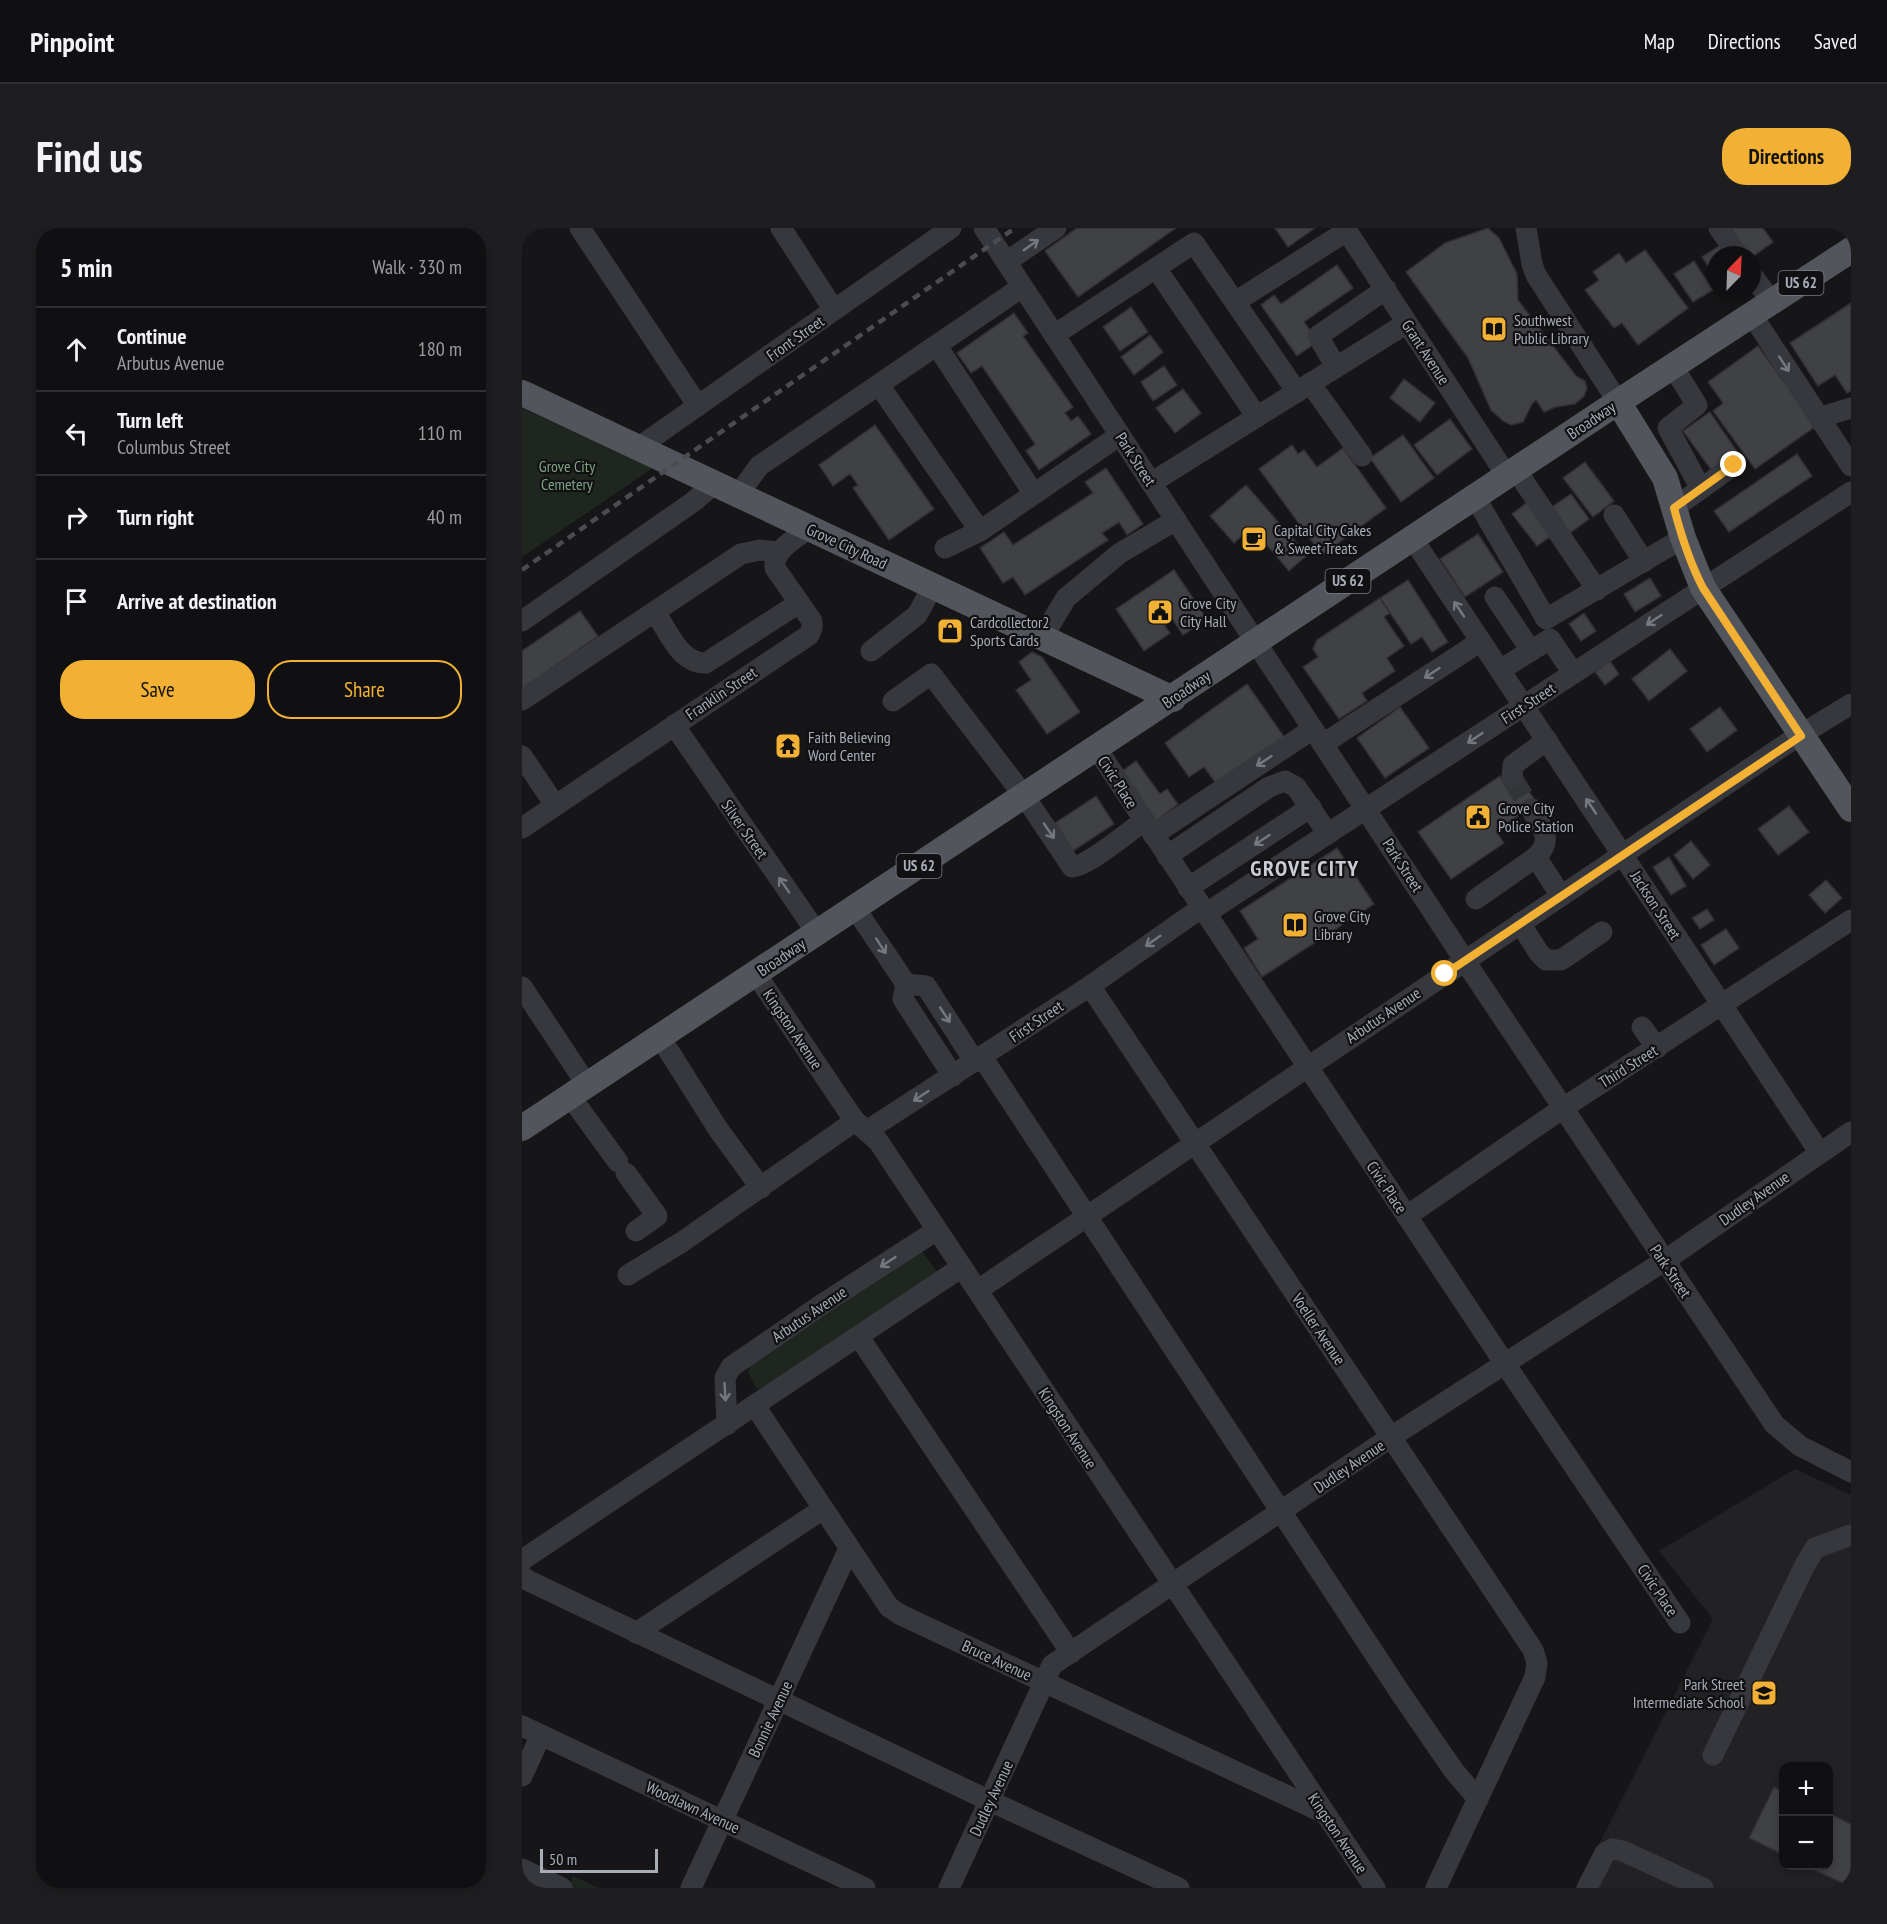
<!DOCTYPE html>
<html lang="en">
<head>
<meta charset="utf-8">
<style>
  :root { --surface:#101012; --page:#1e1e20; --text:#f1f3f6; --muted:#9c9d9f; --line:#303032; --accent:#f2b134 }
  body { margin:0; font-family:"PT Sans Narrow",sans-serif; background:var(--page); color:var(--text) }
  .controls { position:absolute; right:18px; bottom:18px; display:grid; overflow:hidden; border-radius:12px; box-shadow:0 3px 9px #0003 }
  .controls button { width:54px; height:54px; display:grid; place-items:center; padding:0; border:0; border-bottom:2px solid var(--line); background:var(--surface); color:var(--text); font:30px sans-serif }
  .compass { position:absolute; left:1185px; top:18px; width:54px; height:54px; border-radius:50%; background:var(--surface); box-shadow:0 3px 9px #0003; rotate:23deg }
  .scale { position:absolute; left:18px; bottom:15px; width:118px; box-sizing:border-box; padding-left:6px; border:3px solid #a8adb8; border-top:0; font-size:16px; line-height:21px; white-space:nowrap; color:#a8adb8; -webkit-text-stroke:4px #111113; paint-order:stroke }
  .stop { position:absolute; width:18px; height:18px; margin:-14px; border:4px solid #f2b134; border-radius:50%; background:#fff }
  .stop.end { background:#f2b134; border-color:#fff; box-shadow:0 2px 6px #0008 }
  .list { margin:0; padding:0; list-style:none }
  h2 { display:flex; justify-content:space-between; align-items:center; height:78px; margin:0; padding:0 24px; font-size:26px }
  h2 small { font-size:20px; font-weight:400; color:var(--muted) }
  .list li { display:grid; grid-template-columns:39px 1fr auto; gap:18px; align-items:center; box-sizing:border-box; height:84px; padding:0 24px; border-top:2px solid var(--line) }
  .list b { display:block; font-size:22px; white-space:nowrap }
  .list p { margin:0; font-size:20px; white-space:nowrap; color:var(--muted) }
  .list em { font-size:20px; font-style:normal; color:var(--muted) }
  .actions { display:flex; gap:12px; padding:18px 24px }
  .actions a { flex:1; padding:14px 0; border:2px solid var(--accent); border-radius:24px; text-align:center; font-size:21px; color:var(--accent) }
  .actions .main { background:var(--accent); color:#111 }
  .icon { flex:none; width:33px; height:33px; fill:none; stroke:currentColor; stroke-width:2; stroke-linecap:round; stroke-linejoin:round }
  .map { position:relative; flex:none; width:1329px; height:1660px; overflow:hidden; border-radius:24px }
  header { display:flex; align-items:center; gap:36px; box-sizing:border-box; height:84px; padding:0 30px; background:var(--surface); border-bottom:2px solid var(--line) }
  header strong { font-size:28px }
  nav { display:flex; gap:33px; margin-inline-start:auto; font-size:21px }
  .intro { display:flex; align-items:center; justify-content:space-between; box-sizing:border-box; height:144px; padding:0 36px }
  h1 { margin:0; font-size:42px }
  .button { padding:15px 27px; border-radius:24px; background:var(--accent); color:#111; font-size:21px; font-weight:700 }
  main { display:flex; gap:36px; padding:0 36px }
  aside { flex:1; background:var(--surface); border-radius:24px; box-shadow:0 3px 9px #0003 }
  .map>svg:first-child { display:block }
  .built { fill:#222225; fill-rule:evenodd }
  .green { fill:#1e261f }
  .building { fill:#404145; stroke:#303034; stroke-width:1.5 }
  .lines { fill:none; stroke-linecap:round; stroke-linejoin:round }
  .minor-tunnel { stroke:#333438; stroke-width:21; stroke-dasharray:21 10; stroke-linecap:butt }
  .minor { stroke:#37383d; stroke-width:21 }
  .major { stroke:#53555c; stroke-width:26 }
  .rail { stroke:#4a4c52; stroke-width:4.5; stroke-dasharray:8 6; stroke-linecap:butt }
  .oneway { stroke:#757881 }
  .route { stroke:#f2b134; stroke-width:8 }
  .labels { text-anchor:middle; stroke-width:4.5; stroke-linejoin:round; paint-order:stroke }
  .shield { fill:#111113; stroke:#7b7e86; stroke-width:1.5 }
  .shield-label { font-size:15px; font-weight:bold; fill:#a8adb8 }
  .poi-label { font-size:16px; fill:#a8adb8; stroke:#111113; text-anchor:start }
  .street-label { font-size:16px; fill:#a8adb8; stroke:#111113 }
  .park-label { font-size:16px; fill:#7fa381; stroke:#111113 }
  .district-label { font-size:22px; font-weight:bold; letter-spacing:1.5px; fill:#c9ccd4; stroke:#111113 }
</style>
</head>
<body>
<header>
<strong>Pinpoint</strong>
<nav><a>Map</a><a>Directions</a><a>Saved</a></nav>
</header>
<div class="intro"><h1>Find us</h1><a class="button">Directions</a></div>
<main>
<aside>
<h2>5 min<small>Walk · 330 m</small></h2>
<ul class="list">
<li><svg class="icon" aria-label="ahead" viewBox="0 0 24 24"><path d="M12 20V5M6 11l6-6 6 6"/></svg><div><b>Continue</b><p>Arbutus Avenue</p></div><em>180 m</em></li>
<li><svg class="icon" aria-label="left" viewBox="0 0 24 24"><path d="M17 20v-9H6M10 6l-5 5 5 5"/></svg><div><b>Turn left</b><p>Columbus Street</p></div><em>110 m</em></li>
<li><svg class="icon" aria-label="right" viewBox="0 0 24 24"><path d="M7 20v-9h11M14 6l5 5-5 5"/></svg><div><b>Turn right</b></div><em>40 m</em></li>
<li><svg class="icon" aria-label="arrive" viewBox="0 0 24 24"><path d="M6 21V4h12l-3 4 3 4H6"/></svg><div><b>Arrive at destination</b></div></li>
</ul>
<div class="actions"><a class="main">Save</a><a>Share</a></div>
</aside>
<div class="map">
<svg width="1329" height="1660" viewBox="0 0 1329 1660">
  <rect width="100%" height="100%" fill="#161618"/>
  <path class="built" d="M1273,1241L1329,1267V1660H1055L1191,1391L1137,1323ZM1262,1538H1306V1638H1262Z"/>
  <g class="green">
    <path d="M0,180L131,240L0,329Z"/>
    <path d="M399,1022L416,1045L244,1159L235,1161L226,1144L232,1130Z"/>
    <path d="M51,1648L77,1660H46Z"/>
  </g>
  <g class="building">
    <path d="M555,0H654L556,69L523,23Z"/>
    <path d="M753,0H793L766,19Z"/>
    <path d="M966,0L977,10L995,46L996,72L1054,148L1063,153L1065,160L1062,168L1053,176L1034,179L1022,184L1014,172L1010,176L1001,194L989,197L981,193L969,182L946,130L884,44L923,15Z"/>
    <path d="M1204,0H1241L1251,14L1230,29V27H1224Z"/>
    <path d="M1200,16L1207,27H1194V50L1180,29Z"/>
    <path d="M1123,22L1166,80L1116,117L1100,95L1092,100L1063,62L1077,52L1071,44L1097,25L1104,35Z"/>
    <path d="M1172,33L1191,62L1171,74L1152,46Z"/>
    <path d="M815,37L831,60L782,94L796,113L775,128L739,77L752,67L759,76Z"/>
    <path d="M1329,75V163L1325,165L1313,147L1296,158L1268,115Z"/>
    <path d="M609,79L626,104L598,123L581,99Z"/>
    <path d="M492,85L506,105L501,108L551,179L543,185L549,193L556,188L569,206L517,242L504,223L513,216L460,138L449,145L435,125Z"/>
    <path d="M628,107L641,124L612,147L599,129Z"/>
    <path d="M1236,118L1294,198L1233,241L1191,183L1201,175L1186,154Z"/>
    <path d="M642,138L655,157L631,173L619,154Z"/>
    <path d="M882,151L913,175L898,194L868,170Z"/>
    <path d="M661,161L679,185L653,205L634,180Z"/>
    <path d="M1188,184L1216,225L1190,243L1161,203Z"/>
    <path d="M928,191L950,221L915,247L892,217Z"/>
    <path d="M353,197L412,281L367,312L331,260L336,257L328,246L311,258L297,237Z"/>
    <path d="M881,207L912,250L879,274L848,230Z"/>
    <path d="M770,217L776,226L782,222L795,239L821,220L864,280L800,327L737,241Z"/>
    <path d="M1275,226L1290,248L1207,304L1192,283Z"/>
    <path d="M1063,234L1092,273L1071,289L1041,250Z"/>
    <path d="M584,240L621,296L605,307L597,294L580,305L586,312L503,367L491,349L481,355L458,320L482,304L491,317L571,265L563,254Z"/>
    <path d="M724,257L785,327L767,343L744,316L738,321L724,304L712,315L688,288Z"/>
    <path d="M1049,266L1067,291L1048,305L1030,279Z"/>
    <path d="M1007,273L1032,306L1015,318L990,286Z"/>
    <path d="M956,306L981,344L943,369L918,331Z"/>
    <path d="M652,342L685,391L661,407L648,387L639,392L648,405L622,423L594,381Z"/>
    <path d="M1128,350L1139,368L1113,384L1102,366Z"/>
    <path d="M886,352L926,414L910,424L900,409L889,416L858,370Z"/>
    <path d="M858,370L868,385L862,389L882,418L865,430L873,443L840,465L845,473L817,491L781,439L796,429L791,421L795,412Z"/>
    <path d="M58,383L76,408L0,461V423Z"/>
    <path d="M1062,385L1074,403L1059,413L1047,396Z"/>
    <path d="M1148,421L1165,443L1127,473L1110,451Z"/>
    <path d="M510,424L520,429L558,484L525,506L494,462L509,452L497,434Z"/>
    <path d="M1088,433L1097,446L1083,457L1073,444Z"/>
    <path d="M725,456L763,510L696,558L682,539L667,549L643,515Z"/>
    <path d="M878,479L907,520L863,550L835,510Z"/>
    <path d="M1198,479L1215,502L1185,524L1168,501Z"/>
    <path d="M614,533L638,566L645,561L656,576L634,593L599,544Z"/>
    <path d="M978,548L985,557L997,549L1015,575L974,603L982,615L929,651L896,604Z"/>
    <path d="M574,568L592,596L551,623L533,595Z"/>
    <path d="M1267,578L1287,604L1256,627L1236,601Z"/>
    <path d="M1169,613L1188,637L1171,651L1152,627Z"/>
    <path d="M815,620L852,676L740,749L722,720L736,711L718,683Z"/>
    <path d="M1147,629L1164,658L1149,667L1131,639Z"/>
    <path d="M1304,652L1320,670L1303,685L1287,667Z"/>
    <path d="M1185,681L1192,692L1178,701L1170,690Z"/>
    <path d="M1204,701L1217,720L1192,737L1179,717Z"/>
    <path d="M1252,1559L1262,1564V1627L1227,1610Z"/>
    <path d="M1306,1585L1329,1596V1659L1284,1638H1306Z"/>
  </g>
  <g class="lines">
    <path class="minor-tunnel" d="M990,550L1009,581"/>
    <g class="minor">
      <path d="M58,0L176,178"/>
      <path d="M259,0L312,82"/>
      <path d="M462,0L951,745L1252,1196L1278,1218L1329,1244"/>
      <path d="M823,0L985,248"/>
      <path d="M1004,0L1010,36L1014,47L1096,174"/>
      <path d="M1197,0L1216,27"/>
      <path d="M484,34L534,0"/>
      <path d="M634,40L735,189"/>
      <path d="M1230,47L1250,74"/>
      <path d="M713,74L825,3"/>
      <path d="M1230,87L1329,238"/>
      <path d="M532,107L672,15L775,164"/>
      <path d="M415,118L512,266"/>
      <path d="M814,139L796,108L864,61"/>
      <path d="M1151,139L1175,177L1146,200L1179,261"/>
      <path d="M788,155L840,228"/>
      <path d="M357,157L458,303L598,207"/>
      <path d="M1298,192L1306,187L1329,180"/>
      <path d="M117,219L429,0"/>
      <path d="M994,242L1075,362"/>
      <path d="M629,255L885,95"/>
      <path d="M217,266L237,238L500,59"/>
      <path d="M953,269L1024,391L1161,310"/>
      <path d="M1152,280L1212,237"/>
      <path d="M1092,287L1122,334"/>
      <path d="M891,311L1298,925"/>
      <path d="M423,320L458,303"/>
      <path d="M973,369L1009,423"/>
      <path d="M133,384C146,403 158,436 184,435L277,375"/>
      <path d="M0,393L171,274L193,255"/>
      <path d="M520,410L544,370L598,325L654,292"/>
      <path d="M349,423L395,387L411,358"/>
      <path d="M978,442L1028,411L1051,445"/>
      <path d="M0,472L219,326L238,322L258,324"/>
      <path d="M371,473L409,446L503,569L550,639C566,638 606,604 622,593"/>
      <path d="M152,497L295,705"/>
      <path d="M801,516L959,413"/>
      <path d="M575,521L983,1136L1158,1395"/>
      <path d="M0,528L33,577"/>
      <path d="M990,550L991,537L1025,512"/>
      <path d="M1009,581C1019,599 1033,611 1014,629"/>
      <path d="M0,600L287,407L290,400V393L253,340C250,322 275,310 287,300"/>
      <path d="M631,607L791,501"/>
      <path d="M645,628L747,559L763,553L774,559L806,606"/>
      <path d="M666,660L789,579"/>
      <path d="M954,671L1014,629L1039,668"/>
      <path d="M333,680L384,756L381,771L431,848"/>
      <path d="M683,686L1329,264"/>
      <path d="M998,695L1017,725L1024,732H1039L1080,704"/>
      <path d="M234,746L326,883L333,893L356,913L853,1660"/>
      <path d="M384,756L404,758L453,834"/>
      <path d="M568,758L1011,1422L1015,1435L1013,1449L914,1660"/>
      <path d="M0,759L65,857"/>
      <path d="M1120,799L1135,820"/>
      <path d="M138,809L196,901L239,960"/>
      <path d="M460,829L879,1466L932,1543L956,1571"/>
      <path d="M48,868L96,934"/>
      <path d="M346,902L568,758L679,680"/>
      <path d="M104,945L135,988L114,1003"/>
      <path d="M885,988L1041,880L1329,692"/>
      <path d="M106,1047L160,1014L333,893"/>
      <path d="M456,1062L1267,514L1329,476"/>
      <path d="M337,1109L549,1425"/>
      <path d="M233,1178L367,1379L379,1387L802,1585"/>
      <path d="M205,1197L203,1150L209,1139L302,1075L415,1002"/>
      <path d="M0,1332L440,1039"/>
      <path d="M0,1348L5,1352L468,1573L657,1660"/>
      <path d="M114,1405L301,1281"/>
      <path d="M0,1498L343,1660"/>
      <path d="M1191,1527L1283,1337L1293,1320L1329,1307"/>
      <path d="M0,1548L19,1507"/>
      <path d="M0,1641L40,1660"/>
      <path d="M169,1660L327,1321"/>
      <path d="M427,1660L530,1437L869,1209L1142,1033L1329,904"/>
      <path d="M1065,1660L1083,1625L1090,1621L1101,1623L1181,1660"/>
    </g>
    <g class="major">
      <path d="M0,165L651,471"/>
      <path d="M1096,174L1143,250L1161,310L1181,360L1329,581"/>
      <path d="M0,900L1096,174L1329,22"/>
    </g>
    <path class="rail" d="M0,342L493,0"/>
  </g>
  <defs><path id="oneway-shaft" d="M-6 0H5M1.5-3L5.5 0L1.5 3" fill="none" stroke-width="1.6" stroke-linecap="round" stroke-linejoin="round" transform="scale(1.5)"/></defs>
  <g class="oneway">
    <use href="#oneway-shaft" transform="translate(509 17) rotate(-35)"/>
    <use href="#oneway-shaft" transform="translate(1262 136) rotate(57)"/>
    <use href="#oneway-shaft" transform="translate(937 381) rotate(-124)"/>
    <use href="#oneway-shaft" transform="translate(1132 392) rotate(147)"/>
    <use href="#oneway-shaft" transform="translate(910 445) rotate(147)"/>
    <use href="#oneway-shaft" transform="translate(953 510) rotate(146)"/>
    <use href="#oneway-shaft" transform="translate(742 533) rotate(147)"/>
    <use href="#oneway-shaft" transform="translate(1069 578) rotate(-124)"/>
    <use href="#oneway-shaft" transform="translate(527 603) rotate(56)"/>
    <use href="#oneway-shaft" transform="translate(740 612) rotate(147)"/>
    <use href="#oneway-shaft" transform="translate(262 657) rotate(-125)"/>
    <use href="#oneway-shaft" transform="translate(631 713) rotate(145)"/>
    <use href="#oneway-shaft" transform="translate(359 718) rotate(57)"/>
    <use href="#oneway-shaft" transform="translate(423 787) rotate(57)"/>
    <use href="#oneway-shaft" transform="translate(399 868) rotate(147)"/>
    <use href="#oneway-shaft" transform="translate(366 1034) rotate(147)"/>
    <use href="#oneway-shaft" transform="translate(203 1164) rotate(87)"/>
  </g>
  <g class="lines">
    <path class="route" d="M923,746L1279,508L1181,360C1168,335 1159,307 1152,280L1212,237"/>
  </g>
  <defs>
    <g id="library-square" transform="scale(1.35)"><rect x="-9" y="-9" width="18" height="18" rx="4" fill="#f2b134" stroke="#111113"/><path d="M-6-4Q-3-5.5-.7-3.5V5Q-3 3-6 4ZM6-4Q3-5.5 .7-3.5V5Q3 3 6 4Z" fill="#111"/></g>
    <g id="cafe-square" transform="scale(1.35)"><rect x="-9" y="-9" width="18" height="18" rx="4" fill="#f2b134" stroke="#111113"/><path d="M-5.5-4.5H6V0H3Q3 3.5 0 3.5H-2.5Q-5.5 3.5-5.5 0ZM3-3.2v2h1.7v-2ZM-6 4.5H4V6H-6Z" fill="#111"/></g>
    <g id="civic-square" transform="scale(1.35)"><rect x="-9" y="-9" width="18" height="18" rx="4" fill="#f2b134" stroke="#111113"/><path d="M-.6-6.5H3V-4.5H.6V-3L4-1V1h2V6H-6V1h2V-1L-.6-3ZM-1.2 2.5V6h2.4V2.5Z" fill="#111"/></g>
    <g id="shop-square" transform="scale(1.35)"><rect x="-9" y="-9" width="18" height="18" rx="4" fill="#f2b134" stroke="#111113"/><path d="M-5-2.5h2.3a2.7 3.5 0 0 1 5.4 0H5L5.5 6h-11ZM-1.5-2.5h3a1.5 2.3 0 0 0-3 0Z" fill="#111"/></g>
    <g id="temple-square" transform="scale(1.35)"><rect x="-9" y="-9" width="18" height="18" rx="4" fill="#f2b134" stroke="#111113"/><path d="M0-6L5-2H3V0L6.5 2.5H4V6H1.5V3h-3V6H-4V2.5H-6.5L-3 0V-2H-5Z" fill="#111"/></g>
    <g id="school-square" transform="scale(1.35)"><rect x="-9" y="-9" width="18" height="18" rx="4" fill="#f2b134" stroke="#111113"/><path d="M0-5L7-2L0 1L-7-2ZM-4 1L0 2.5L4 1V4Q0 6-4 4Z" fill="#111"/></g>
  </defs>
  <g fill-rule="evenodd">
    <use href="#library-square" x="972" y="101"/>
    <use href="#cafe-square" x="732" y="311"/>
    <use href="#civic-square" x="638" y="384"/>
    <use href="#shop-square" x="428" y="403"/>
    <use href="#temple-square" x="266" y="518"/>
    <use href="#civic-square" x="956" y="589"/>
    <use href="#library-square" x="773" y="697"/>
    <use href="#school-square" x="1242" y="1465"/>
  </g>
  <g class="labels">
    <g class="shield">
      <rect x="1256.5" y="43" width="45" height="24" rx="4.5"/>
      <rect x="803.5" y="341" width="45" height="24" rx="4.5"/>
      <rect x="374.5" y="626" width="45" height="24" rx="4.5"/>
    </g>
    <g class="shield-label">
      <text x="1279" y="60">US 62</text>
      <text x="826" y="358">US 62</text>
      <text x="397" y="643">US 62</text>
    </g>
    <g class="poi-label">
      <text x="992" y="98">Southwest<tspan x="992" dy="18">Public Library</tspan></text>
      <text x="752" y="308">Capital City Cakes<tspan x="752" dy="18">&amp; Sweet Treats</tspan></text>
      <text x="658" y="381">Grove City<tspan x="658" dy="18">City Hall</tspan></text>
      <text x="448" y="400">Cardcollector2<tspan x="448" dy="18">Sports Cards</tspan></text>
      <text x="286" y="515">Faith Believing<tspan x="286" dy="18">Word Center</tspan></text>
      <text x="976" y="586">Grove City<tspan x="976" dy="18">Police Station</tspan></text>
      <text x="792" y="694">Grove City<tspan x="792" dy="18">Library</tspan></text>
      <text x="1222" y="1462" text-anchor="end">Park Street<tspan x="1222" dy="18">Intermediate School</tspan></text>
    </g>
    <g class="street-label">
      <text transform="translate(273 110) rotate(-35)" y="6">Front Street</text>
      <text transform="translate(904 124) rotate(57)" y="6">Grant Avenue</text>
      <text transform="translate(1069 192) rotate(-34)" y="6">Broadway</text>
      <text transform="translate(614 231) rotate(57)" y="6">Park Street</text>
      <text transform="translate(325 318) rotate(25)" y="6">Grove City Road</text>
      <text transform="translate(664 461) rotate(-34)" y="6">Broadway</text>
      <text transform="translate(199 465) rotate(-34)" y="6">Franklin Street</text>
      <text transform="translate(1006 475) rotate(-33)" y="6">First Street</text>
      <text transform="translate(596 554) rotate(57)" y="6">Civic Place</text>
      <text transform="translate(223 601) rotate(55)" y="6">Silver Street</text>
      <text transform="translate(881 637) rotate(57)" y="6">Park Street</text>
      <text transform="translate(1134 677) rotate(57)" y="6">Jackson Street</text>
      <text transform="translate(259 729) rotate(-34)" y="6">Broadway</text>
      <text transform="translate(861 787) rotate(-34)" y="6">Arbutus Avenue</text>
      <text transform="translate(514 793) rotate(-34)" y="6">First Street</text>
      <text transform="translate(271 801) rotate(56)" y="6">Kingston Avenue</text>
      <text transform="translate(1106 838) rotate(-32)" y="6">Third Street</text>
      <text transform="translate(865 959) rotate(56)" y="6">Civic Place</text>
      <text transform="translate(1232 970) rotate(-35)" y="6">Dudley Avenue</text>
      <text transform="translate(1149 1043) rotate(56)" y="6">Park Street</text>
      <text transform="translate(287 1086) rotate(-34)" y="6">Arbutus Avenue</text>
      <text transform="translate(797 1101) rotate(56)" y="6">Voeller Avenue</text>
      <text transform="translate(546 1200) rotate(57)" y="6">Kingston Avenue</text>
      <text transform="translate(827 1238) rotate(-34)" y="6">Dudley Avenue</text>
      <text transform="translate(1136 1362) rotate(56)" y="6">Civic Place</text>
      <text transform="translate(475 1432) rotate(25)" y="6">Bruce Avenue</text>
      <text transform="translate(248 1491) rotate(-65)" y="6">Bonnie Avenue</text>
      <text transform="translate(469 1570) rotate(-65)" y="6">Dudley Avenue</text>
      <text transform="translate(171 1579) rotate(25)" y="6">Woodlawn Avenue</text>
      <text transform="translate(816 1605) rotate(56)" y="6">Kingston Avenue</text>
    </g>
    <g class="park-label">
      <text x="45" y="244">Grove City<tspan x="45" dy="18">Cemetery</tspan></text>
    </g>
    <g class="district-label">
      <text x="783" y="648">GROVE CITY</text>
    </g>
  </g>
</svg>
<div class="controls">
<button>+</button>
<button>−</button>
</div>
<svg class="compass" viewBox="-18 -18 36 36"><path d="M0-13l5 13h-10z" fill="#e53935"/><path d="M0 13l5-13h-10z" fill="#9c9d9f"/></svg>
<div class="scale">50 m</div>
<div class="stop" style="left:923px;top:746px"></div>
<div class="stop end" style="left:1212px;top:237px"></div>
</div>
</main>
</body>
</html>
